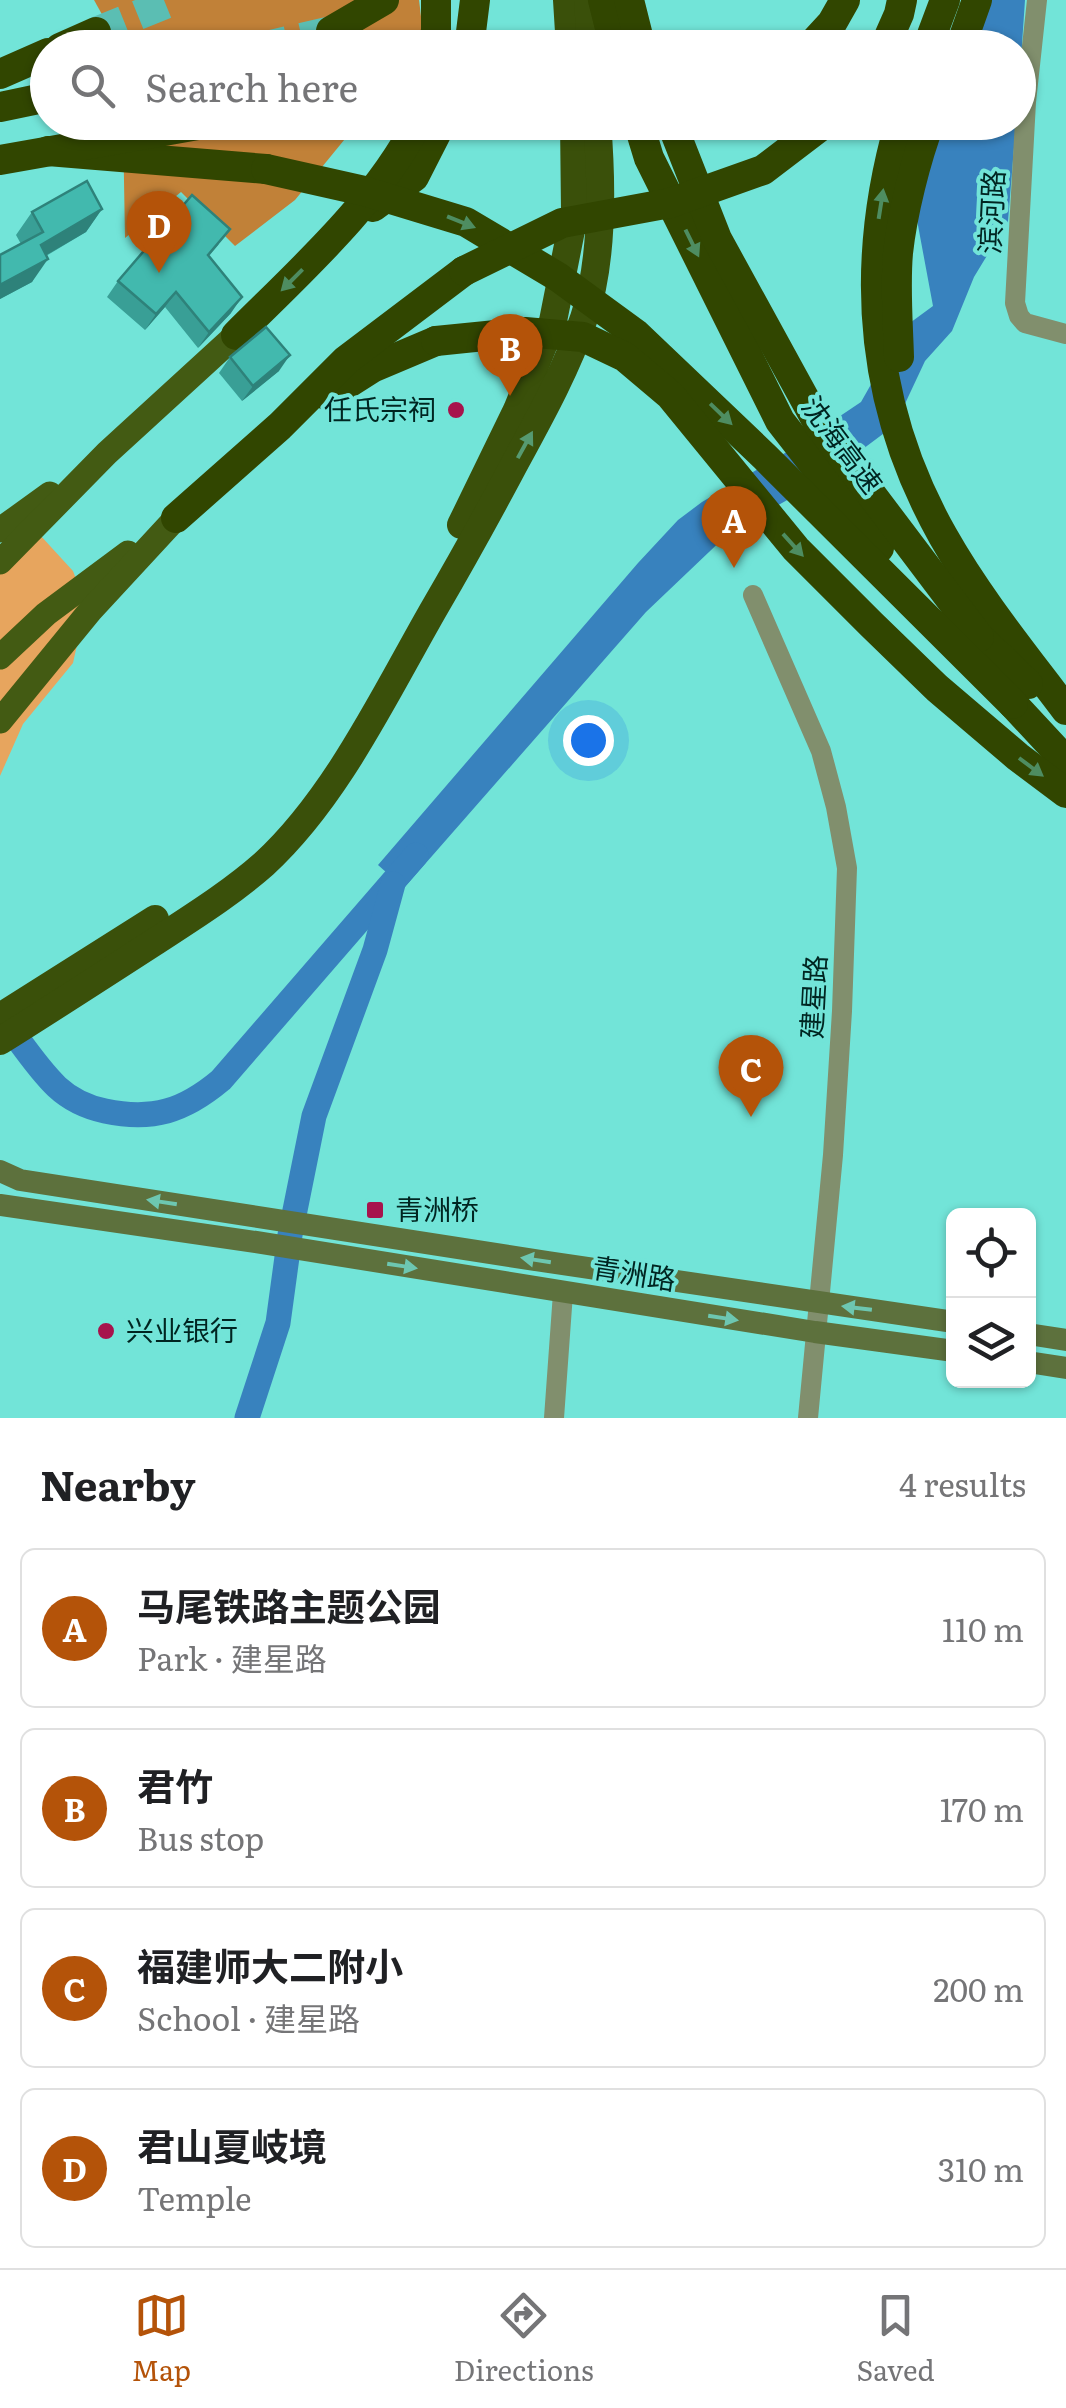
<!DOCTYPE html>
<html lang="en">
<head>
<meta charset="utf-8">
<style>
  :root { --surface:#fff; --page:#f2f2f2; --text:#202124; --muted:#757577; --line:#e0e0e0; --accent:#b45309 }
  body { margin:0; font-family:Literata,"Noto Sans SC",serif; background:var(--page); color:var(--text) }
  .controls { position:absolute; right:30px; bottom:30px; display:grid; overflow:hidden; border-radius:15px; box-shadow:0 2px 8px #0004 }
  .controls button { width:90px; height:90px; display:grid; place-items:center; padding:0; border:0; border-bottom:2px solid var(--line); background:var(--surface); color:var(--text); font:50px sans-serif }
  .you { position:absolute; left:588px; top:740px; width:35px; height:35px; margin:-25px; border:8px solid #fff; border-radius:50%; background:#1a73e8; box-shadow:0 0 0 15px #1a73e833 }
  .badge { display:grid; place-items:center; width:65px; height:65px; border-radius:50%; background:var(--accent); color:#fff; font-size:32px; font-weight:700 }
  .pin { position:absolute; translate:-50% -82px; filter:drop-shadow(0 2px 5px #0008) }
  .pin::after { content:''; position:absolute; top:52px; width:35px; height:30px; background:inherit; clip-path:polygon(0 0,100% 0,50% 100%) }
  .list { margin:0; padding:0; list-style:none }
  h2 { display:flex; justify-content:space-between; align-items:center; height:130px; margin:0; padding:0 40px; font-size:42px }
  h2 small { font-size:32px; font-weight:400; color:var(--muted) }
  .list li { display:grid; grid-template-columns:65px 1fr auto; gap:30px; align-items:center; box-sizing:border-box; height:160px; margin:0 20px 20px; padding:0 20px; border:2px solid var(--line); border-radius:15px }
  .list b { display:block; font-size:38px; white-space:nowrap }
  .list p { margin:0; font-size:32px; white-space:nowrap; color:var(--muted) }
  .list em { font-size:32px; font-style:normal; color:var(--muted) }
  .icon { flex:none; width:55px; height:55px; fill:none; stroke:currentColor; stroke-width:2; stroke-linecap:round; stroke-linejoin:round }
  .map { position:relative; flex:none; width:1066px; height:1418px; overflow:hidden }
  .search { position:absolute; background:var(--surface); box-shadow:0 2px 8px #0004; left:30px; right:30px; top:30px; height:110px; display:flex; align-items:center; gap:25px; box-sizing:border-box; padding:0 35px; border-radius:55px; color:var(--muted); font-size:38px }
  .sheet { height:850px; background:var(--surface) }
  nav { display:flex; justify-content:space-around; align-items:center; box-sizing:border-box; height:140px; border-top:2px solid var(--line); background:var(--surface); font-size:28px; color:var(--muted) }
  nav a { display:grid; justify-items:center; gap:5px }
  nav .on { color:var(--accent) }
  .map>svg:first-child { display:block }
  .green { fill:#e7a55e }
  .forest { fill:#c18138 }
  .water { fill:#3882be }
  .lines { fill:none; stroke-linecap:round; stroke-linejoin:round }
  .river { stroke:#3882be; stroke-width:25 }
  .motorway-tunnel { stroke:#5bbeb3; stroke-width:30; stroke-dasharray:30 15; stroke-linecap:butt }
  .tertiary { stroke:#818f6d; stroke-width:20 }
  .secondary { stroke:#5d713d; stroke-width:22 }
  .primary { stroke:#435b13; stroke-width:25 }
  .trunk { stroke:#3a500a; stroke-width:28 }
  .motorway { stroke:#314600; stroke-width:30 }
  .motorway-bridge { stroke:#314600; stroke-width:30 }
  .wall { fill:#399f96 }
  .shaded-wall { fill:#2e827a }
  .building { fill:#42b9ae; stroke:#2e827a; stroke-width:2.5 }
  .oneway { fill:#4e8d61 }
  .oneway2 { fill:#569a71 }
  .oneway3 { fill:#6dc7b1 }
  .poi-dot { fill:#a7134c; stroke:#72e4d8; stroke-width:4 }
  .labels { text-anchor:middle; stroke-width:8; stroke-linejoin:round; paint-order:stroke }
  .street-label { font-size:28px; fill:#002521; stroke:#72e4d8 }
  .poi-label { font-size:28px; fill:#002521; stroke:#72e4d8; text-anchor:start }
</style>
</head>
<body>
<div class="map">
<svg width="1066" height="1418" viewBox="0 0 1066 1418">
  <rect width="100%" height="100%" fill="#72e4d8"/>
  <path class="green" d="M29,523L73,571L86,605L73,663L23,724L0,776V545Z"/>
  <g class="forest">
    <path d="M94,0H419L424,41L419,48L120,47Z"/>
    <path d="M123,123H358L295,200L235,246L181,192L125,238Z"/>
  </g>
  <g class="water">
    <path d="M966,0H1025L1019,88L1018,48H956Z"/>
    <path d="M939,123H1016L1008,221L974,277L952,331L925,361L895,425L816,484L730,532L646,612L404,888L378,865L638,563L678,520L702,502L785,453L861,402L903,328L933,306L917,220Z"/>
  </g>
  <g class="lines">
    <g class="river">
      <path d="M3,1019C20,1041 37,1068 57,1087C71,1100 86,1107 105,1111C153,1121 184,1111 221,1080L416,855"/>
      <path d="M247,1418L278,1323L290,1235L314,1116L375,950L393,884"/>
    </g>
    <g class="motorway-tunnel">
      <path d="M96,32L175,0"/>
      <path d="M258,48L331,31"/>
    </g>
    <g class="tertiary">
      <path d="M1037,0L1026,102L1015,303L1019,316L1025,323L1066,334"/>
      <path d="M753,595L821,751L836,807L847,868L842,1011L833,1155L808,1418"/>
      <path d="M554,1418L563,1293"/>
    </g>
    <g class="secondary">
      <path d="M0,1171L20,1180L548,1262L954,1322"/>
      <path d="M0,1205L256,1242L815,1332L954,1351"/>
      <path d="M1028,1334L1066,1340"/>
      <path d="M1028,1362L1066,1368"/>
    </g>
    <g class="primary">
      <path d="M0,530L50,494"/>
      <path d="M0,562L107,453L236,335"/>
      <path d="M0,657L46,614L128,553"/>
      <path d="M0,721L90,611L176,518"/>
    </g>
    <g class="trunk">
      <path d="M567,0L570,48"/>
      <path d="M588,0L591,48"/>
      <path d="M461,525L517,410L553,321L575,210L574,122"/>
      <path d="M0,1017L155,919"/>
      <path d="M0,1041C51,1009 102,976 153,943C191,918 230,894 264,864C337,797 386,692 435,607C463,559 490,510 516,461C541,415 567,368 584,318C604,259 602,183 597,122"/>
    </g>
    <g class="motorway">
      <path d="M603,0L615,48"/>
      <path d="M629,0L641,48"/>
      <path d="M331,31L384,0"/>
      <path d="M60,48L96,32"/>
      <path d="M433,48L436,30V0"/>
      <path d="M469,48L475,0"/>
      <path d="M809,48L832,23L845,0"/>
      <path d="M884,48L899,14L902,0"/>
      <path d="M927,48L945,0"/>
      <path d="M960,48L977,0"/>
      <path d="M0,74L48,53"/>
      <path d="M0,107L48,97"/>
      <path d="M900,122C859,265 869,405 943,536C978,598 1023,653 1066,710"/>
      <path d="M48,151L266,169"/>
      <path d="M0,160L215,122"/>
      <path d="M373,207L414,177L442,122"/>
      <path d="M236,335C300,271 376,204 418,122"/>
      <path d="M899,357C898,323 895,287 898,253C902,215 916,158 930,122"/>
      <path d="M328,396L372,368L436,341"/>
      <path d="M176,518L280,426L345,361L464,271"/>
      <path d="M979,637L1028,684"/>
      <path d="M1013,704L1066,761"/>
    </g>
    <g class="motorway-bridge">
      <path d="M638,122L649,158L780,421L879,548"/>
      <path d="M671,122L717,239L819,425L979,637"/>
      <path d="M266,169L364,191L466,222L558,277L636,334L765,457L1013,704"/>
      <path d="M464,271L562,223L670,203L763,170L826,122"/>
      <path d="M436,341L525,332L583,337L625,357L670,395L796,549L871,624L937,688L1018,757L1066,793"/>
    </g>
  </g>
  <g class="wall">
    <path d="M102,209L86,232L46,256L32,282L0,299V255L21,244L16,235L32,212Z"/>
    <path d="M219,244L209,256L231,313L198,348L165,307L145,330L107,297L118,281Z"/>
    <path d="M230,357L279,371L242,401L219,373Z"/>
  </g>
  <g class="shaded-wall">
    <path d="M102,209L86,232L24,268L41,245Z"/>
    <path d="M48,259L32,282L0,299V285Z"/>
    <path d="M176,292L165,307L145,330L156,314Z"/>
    <path d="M242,297L231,313L198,348L209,332Z"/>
    <path d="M290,355L279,371L242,401L253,386Z"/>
  </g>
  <g class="building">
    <path d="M87,181L102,209L41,245L48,259L0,285V255L43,232L32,212Z"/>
    <path d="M192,195L230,229L208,255L242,297L209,332L176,292L156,314L118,281Z"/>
    <path d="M266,327L290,355L253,386L230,357Z"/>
  </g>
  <defs><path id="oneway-solid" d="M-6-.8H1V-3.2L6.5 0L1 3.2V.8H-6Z" transform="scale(2.5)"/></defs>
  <g class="oneway">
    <use href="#oneway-solid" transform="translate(881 204) rotate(-81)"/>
    <use href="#oneway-solid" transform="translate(461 222) rotate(22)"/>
    <use href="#oneway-solid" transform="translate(692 243) rotate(64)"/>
    <use href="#oneway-solid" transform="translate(292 280) rotate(135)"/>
    <use href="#oneway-solid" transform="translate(721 414) rotate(44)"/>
    <use href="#oneway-solid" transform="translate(793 545) rotate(48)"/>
    <use href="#oneway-solid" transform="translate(1031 767) rotate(37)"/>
  </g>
  <use class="oneway2" href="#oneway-solid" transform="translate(525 445) rotate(-61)"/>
  <g class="oneway3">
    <use href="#oneway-solid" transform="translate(162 1202) rotate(-171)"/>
    <use href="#oneway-solid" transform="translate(536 1260) rotate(-171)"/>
    <use href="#oneway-solid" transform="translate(402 1266) rotate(9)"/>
    <use href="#oneway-solid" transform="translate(857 1308) rotate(-173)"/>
    <use href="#oneway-solid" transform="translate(723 1318) rotate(9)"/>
  </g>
  <g class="poi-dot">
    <circle cx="456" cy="410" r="10"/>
    <rect x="365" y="1200" width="20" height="20" rx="5"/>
    <circle cx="106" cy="1331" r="10"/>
  </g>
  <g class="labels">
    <g class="street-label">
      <text transform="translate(992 212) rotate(-87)" y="10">滨河路</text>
      <text transform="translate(842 445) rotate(53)" y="10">沈海高速</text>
      <text transform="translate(814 997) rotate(-87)" y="10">建星路</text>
      <text transform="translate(634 1274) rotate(9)" y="10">青洲路</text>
    </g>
    <g class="poi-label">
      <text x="436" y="420" text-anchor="end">任氏宗祠</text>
      <text x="395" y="1220">青洲桥</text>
      <text x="126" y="1341">兴业银行</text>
    </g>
  </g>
</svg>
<div class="controls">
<button><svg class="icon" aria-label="locate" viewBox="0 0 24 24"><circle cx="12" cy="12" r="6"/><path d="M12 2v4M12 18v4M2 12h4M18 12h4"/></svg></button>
<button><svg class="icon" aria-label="layers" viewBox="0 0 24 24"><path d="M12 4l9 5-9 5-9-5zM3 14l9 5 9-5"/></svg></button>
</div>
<div class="you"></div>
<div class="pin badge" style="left:734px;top:568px">A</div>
<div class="pin badge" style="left:510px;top:396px">B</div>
<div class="pin badge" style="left:751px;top:1117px">C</div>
<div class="pin badge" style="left:159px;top:273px">D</div>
<div class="search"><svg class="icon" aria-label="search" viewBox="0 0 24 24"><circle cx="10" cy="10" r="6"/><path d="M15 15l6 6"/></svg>Search here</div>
</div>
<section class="sheet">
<h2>Nearby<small>4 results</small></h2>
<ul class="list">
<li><span class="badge">A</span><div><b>马尾铁路主题公园</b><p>Park · 建星路</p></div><em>110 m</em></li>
<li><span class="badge">B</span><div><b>君竹</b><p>Bus stop</p></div><em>170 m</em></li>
<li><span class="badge">C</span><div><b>福建师大二附小</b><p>School · 建星路</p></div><em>200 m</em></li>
<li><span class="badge">D</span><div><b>君山夏岐境</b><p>Temple</p></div><em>310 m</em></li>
</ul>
</section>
<nav>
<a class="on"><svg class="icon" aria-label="map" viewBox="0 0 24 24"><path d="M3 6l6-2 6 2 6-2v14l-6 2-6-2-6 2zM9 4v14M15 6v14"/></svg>Map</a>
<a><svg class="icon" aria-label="directions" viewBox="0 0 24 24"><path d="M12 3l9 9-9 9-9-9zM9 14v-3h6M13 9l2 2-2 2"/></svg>Directions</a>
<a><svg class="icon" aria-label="saved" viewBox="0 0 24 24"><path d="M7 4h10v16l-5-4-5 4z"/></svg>Saved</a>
</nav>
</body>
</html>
